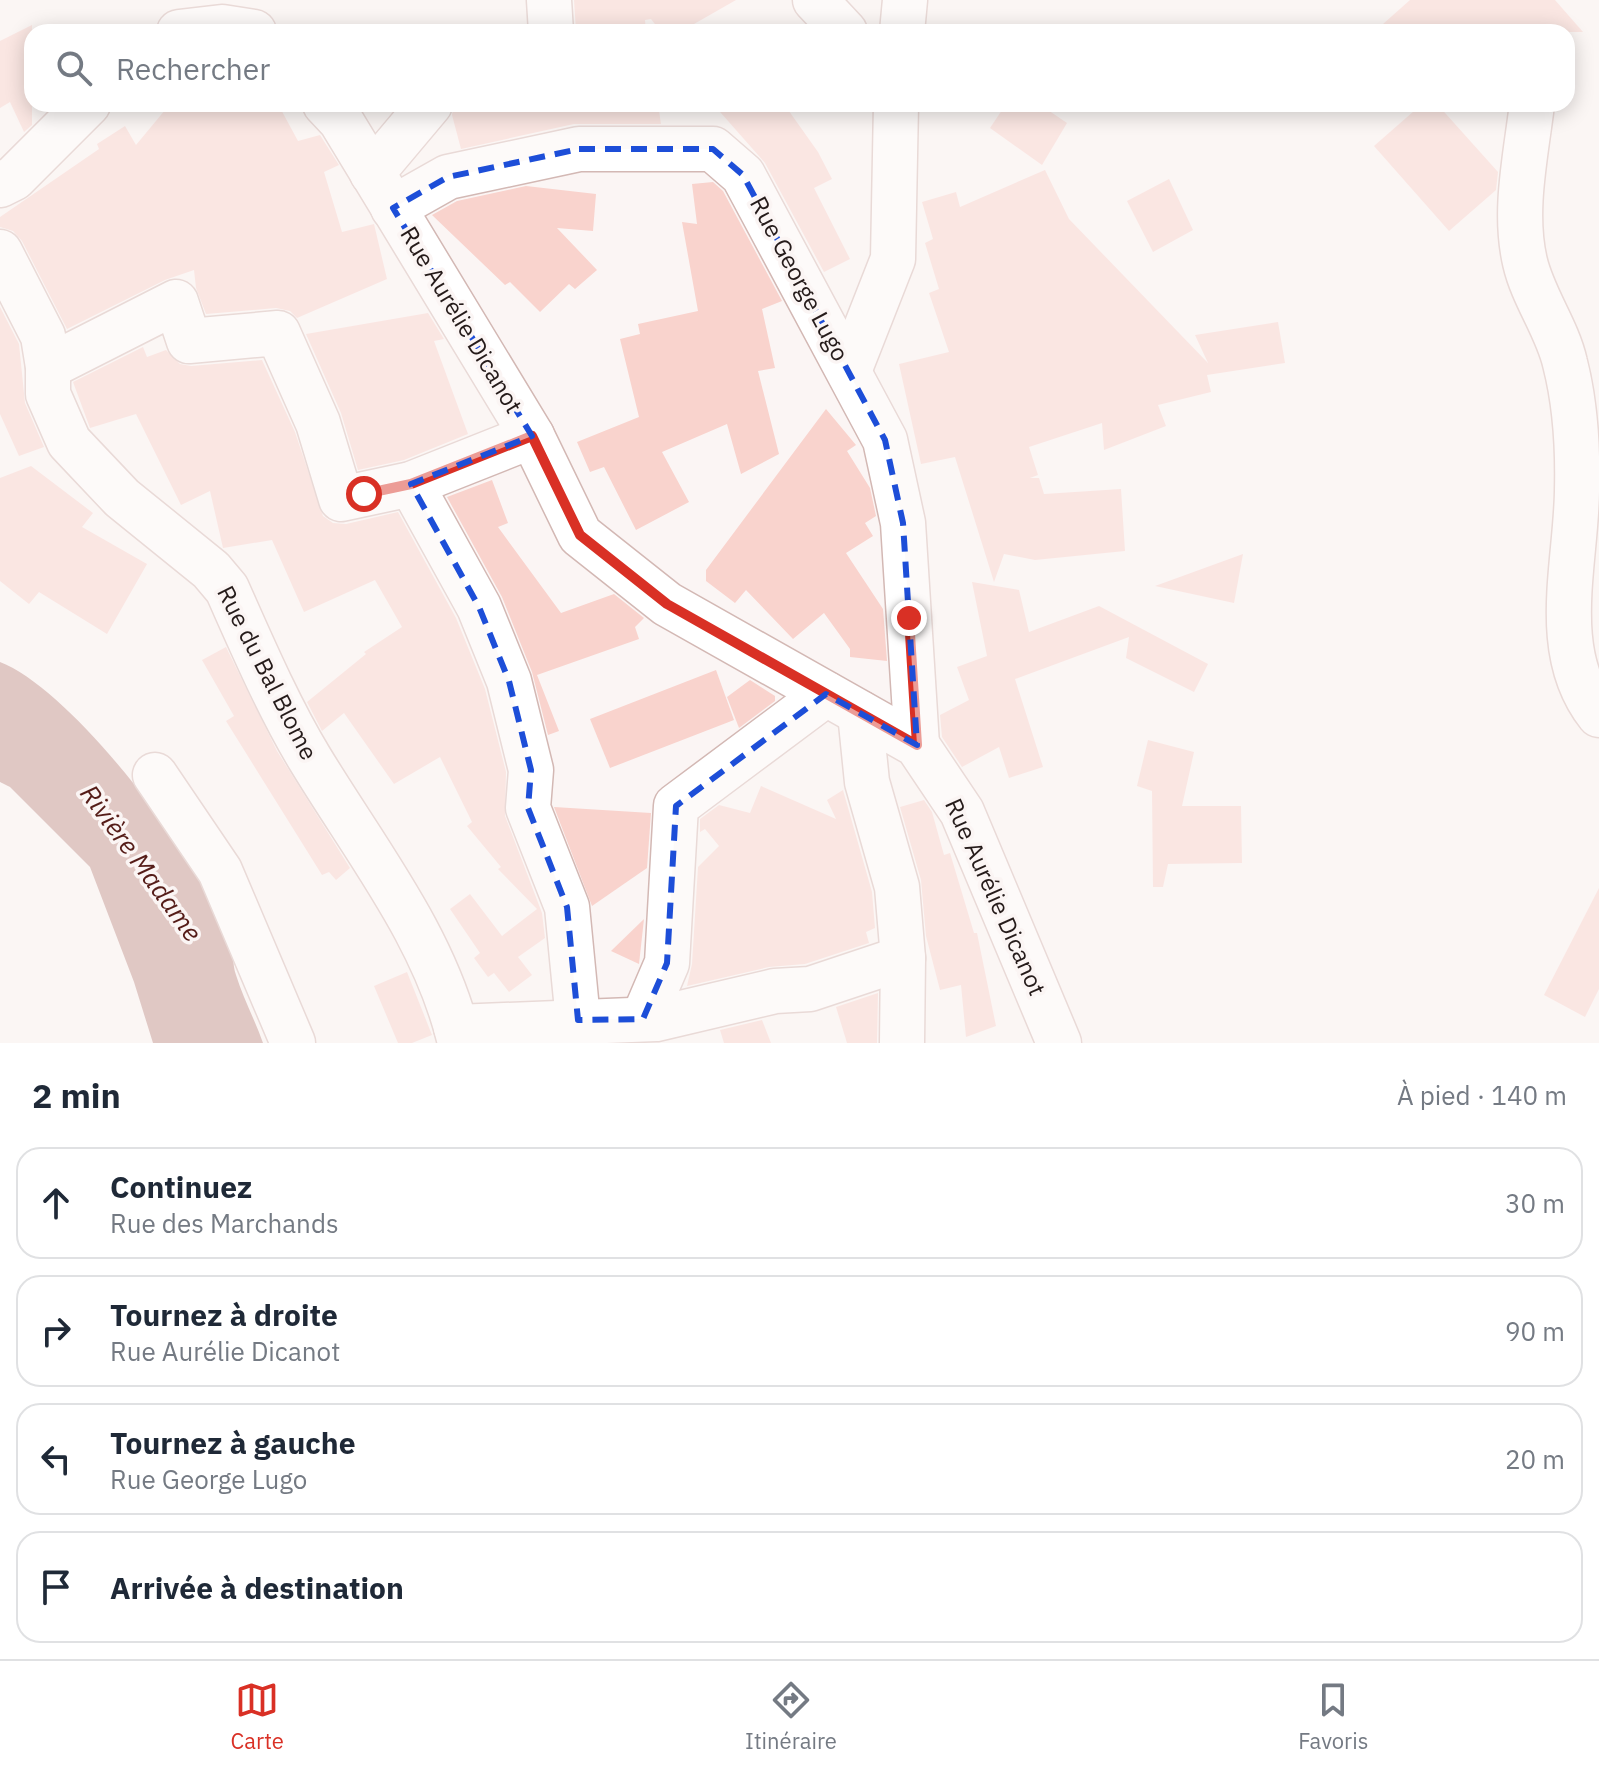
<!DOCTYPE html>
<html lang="fr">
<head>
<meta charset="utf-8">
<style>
  :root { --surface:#fff; --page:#f6f6f7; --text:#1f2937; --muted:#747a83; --line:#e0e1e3; --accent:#d93025 }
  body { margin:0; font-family:"IBM Plex Sans",sans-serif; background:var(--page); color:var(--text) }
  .stop { position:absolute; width:24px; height:24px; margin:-18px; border:6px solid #d93025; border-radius:50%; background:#fff }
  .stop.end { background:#d93025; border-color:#fff; box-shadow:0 2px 8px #0008 }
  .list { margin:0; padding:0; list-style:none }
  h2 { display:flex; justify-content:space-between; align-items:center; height:104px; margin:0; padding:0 32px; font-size:34px }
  h2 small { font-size:26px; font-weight:400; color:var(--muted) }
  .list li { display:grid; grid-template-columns:52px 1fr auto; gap:24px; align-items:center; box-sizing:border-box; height:112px; margin:0 16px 16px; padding:0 16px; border:2px solid var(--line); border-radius:24px }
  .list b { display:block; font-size:30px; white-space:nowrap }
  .list p { margin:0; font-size:26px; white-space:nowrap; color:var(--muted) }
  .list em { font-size:26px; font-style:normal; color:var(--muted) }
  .icon { flex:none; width:44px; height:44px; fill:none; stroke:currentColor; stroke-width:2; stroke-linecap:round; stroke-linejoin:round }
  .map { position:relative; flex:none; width:1599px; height:1043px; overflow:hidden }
  .search { position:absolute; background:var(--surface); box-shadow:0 4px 20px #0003; left:24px; right:24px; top:24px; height:88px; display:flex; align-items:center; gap:20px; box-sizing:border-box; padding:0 28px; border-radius:24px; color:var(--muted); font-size:30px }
  .sheet { height:616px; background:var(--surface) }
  nav { display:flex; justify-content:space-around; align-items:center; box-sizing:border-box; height:112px; border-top:2px solid var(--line); background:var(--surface); font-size:22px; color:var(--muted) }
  nav a { display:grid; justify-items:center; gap:4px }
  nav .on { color:var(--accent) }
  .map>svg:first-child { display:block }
  .water { fill:#be918b }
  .building { fill:#f9d3cd }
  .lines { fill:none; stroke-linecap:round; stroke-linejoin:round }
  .minor-casing { stroke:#d3b8b4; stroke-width:47 }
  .minor { stroke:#fff; stroke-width:44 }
  .route { stroke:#d93025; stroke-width:10 }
  .marked { fill:none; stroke:#1d4ed8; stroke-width:6; stroke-dasharray:16 10; stroke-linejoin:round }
  .labels { text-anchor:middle; stroke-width:7; stroke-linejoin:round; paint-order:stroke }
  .street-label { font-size:24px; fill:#251b1a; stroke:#fbf5f4 }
  .water-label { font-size:26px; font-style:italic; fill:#551c18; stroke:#fbf5f4 }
</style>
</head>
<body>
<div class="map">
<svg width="1599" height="1043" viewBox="0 0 1599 1043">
  <rect width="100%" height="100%" fill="#fbf5f4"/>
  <path class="water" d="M0,662C75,691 203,863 230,939C234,950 232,964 236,975C243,998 255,1020 263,1043H153L134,982L90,867L10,787L0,782Z"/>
  <g class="building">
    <path d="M574,0H736L680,32H661L651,19L645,20L646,32H612L609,26L576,31Z"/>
    <path d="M1410,0H1555L1583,32H1374Z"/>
    <path d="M32,25V125L24,132L10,102L0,108V41Z"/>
    <path d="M170,104H278L298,141L320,135L339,165L324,172L342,232L374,224L387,279L297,318L290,311L276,308L206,314L196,288L194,270L165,280L67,329L22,241L13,231L0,227V217L99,149L97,144L125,126L136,145Z"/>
    <path d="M454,104H658L661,124H574L461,149L452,115Z"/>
    <path d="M713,104H784L818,152L832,179L814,188L850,259L824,272L765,163Z"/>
    <path d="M1006,104H1039L1067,123L1042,165L990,128Z"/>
    <path d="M1422,104H1437L1498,172L1496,190L1449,231L1374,146Z"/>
    <path d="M1045,170L1069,219L1208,363L1195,335L1278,322L1285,363L1207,375L1211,392L1158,405L1166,426L1104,450L1102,423L1029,447L1038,475L1030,478H1039L1044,494L1121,489L1125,551L1035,560L1004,554L994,582L955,457L921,464L899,364L949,352L929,293L939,289L925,243L933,239L922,202L956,192L960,207Z"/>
    <path d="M1169,179L1193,230L1153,252L1127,201Z"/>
    <path d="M713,182L723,191L782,301L762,309L775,368L758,371L779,454L741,474L727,424L662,452L689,502L636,530L604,467L590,472L577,442L639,417L620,339L640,334L638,324L698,311L682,222L697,224L692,184Z"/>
    <path d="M526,186L596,194L593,231L557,228L597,270L575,289L569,284L540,312L510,282L505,285L432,215L457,201Z"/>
    <path d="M0,307L19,344L25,403L44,447L19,456L0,414Z"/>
    <path d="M428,313L444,339L434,341L468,434L404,460L358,470L341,413L306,334Z"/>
    <path d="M143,347L147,357L166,350L180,364L191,366L262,360L295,432L323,516L333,523L346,524L398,512L456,618L485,689L506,772L505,816L542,913L545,938L518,957L532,975L509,992L494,973L488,977L474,958L480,953L450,909L470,894L502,936L537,909L498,869L501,867L467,826L472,822L440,757L394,784L344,713L322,731L307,702L366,654L364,652L402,627L375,580L304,612L272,540L223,548L210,491L181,505L136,414L90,428L73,382Z"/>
    <path d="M826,409L856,445L847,451L870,488L876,516L865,523L873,536L846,553L883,609L887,661L850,657V649L824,613L793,639L746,590L735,603L706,581V570Z"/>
    <path d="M31,466L93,513L82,527L147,564L107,634L39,592L29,604L0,581V478Z"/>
    <path d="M492,480L508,523L498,527L561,613L614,594L644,618L635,627L639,639L537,675L559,731L548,735L532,672L502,597L447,497Z"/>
    <path d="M1243,554L1234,603L1155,586Z"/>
    <path d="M972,582L1019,590L1029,632L1099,606L1208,664L1194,692L1126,658L1129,637L1015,679L1043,767L1009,778L999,747L962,767L942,737L940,715L969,700L957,667L987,656Z"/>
    <path d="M226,647L277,751L350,868L336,880L329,872L322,875L226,721L234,716L202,660Z"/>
    <path d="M716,670L734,720L610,768L590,719Z"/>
    <path d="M750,680L775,696V701L739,728L727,697Z"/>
    <path d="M1148,740L1194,752L1182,806H1241L1242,863L1168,864L1163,887H1153L1152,791L1137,786Z"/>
    <path d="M761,786L836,819L827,800L843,790L872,892L875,928L866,932L869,943L805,964L769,967L687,986L692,964L698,867L719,846L705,829L700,832V819L719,805L750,813Z"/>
    <path d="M924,800L932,812L944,855L950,853L974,933H977L996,1026L966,1037L961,985L940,990L926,936L921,880L900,807Z"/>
    <path d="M554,807L651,813L647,868L592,906Z"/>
    <path d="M1599,888V989L1585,1017L1544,995Z"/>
    <path d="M644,919L639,964L611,951Z"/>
    <path d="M407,972L432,1035L412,1043H398L374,986Z"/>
    <path d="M878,993L877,1043H847L836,1007Z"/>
    <path d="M762,1020L771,1043H724L720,1030Z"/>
  </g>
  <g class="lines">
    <g class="minor-casing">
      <g id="minor">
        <path d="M549,0L551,32"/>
        <path d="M815,0L845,32"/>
        <path d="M179,32L222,27L254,32"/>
        <path d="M902,32L905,0"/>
        <path d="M325,104L341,121L532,436L580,535L667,604L917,745L962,812L1059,1043"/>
        <path d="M1532,104C1526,155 1513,211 1525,262C1533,297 1557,328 1565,363C1575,402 1578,451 1577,491C1576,565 1549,652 1599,715"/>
        <path d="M372,173L430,104"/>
        <path d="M0,185L14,178L88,104"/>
        <path d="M393,208L448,177L579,149H713L743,175L885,440L903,523L917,745"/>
        <path d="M0,252L43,336L48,367V394L69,442L122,498L211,570L227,589C252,645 278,706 310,759C365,850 436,938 460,1043"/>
        <path d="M48,367L176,302L189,341L278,333L318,423L341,499L411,484L532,436"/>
        <path d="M849,371L893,259L896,104"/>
        <path d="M411,484L479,607L509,681L531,770L528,808L567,907L578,1020"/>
        <path d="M860,713L867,782L897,887L903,958L902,1043"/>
        <path d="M155,775L220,871L293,1043"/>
        <path d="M643,1019L667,963L676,806L826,694"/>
        <path d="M456,1027L656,1019L775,991L810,989L903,958"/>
      </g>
    </g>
    <use href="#minor" class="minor"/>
  </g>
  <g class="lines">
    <path class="route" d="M364,494L411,484L532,436L580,535L667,604L917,745L909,618"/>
  </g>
  <path d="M0 0H1599V1043H0ZM579,149H713L743,175L885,440L903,523L917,745L826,694L676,806L667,963L643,1019L578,1020L567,907L528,808L531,770L509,681L479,607L411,484L532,436L393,208L448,177Z" fill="#fbf5f4" fill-opacity=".55" fill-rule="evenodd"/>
  <path class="marked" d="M579,149H713L743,175L885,440L903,523L917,745L826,694L676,806L667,963L643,1019L578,1020L567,907L528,808L531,770L509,681L479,607L411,484L532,436L393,208L448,177Z"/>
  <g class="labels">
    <g class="street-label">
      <text transform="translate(799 279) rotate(62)" y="8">Rue George Lugo</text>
      <text transform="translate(461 320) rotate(59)" y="8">Rue Aurélie Dicanot</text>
      <text transform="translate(267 673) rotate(63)" y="8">Rue du Bal Blome</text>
      <text transform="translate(995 897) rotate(66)" y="8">Rue Aurélie Dicanot</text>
    </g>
    <g class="water-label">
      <text transform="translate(141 863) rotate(54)" y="9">Rivière Madame</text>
    </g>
  </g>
</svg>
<div class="stop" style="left:364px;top:494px"></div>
<div class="stop end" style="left:909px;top:618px"></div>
<div class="search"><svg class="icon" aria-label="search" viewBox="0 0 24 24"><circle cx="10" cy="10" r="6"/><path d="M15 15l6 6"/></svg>Rechercher</div>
</div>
<section class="sheet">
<h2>2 min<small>À pied · 140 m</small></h2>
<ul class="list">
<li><svg class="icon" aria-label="ahead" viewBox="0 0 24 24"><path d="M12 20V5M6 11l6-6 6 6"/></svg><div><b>Continuez</b><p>Rue des Marchands</p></div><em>30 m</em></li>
<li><svg class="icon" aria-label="right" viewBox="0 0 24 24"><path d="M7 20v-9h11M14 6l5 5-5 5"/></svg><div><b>Tournez à droite</b><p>Rue Aurélie Dicanot</p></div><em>90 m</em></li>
<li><svg class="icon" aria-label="left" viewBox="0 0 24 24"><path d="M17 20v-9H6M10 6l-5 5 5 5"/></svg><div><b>Tournez à gauche</b><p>Rue George Lugo</p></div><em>20 m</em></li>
<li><svg class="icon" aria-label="arrive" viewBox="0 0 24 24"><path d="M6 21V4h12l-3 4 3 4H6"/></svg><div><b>Arrivée à destination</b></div></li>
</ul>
</section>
<nav>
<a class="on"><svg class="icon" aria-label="map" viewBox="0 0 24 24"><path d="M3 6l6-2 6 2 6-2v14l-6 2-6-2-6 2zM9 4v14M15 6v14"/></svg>Carte</a>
<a><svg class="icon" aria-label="directions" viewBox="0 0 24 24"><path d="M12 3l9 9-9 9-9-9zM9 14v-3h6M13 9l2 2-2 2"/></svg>Itinéraire</a>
<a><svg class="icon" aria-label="saved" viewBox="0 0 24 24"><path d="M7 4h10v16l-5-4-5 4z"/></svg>Favoris</a>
</nav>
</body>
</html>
